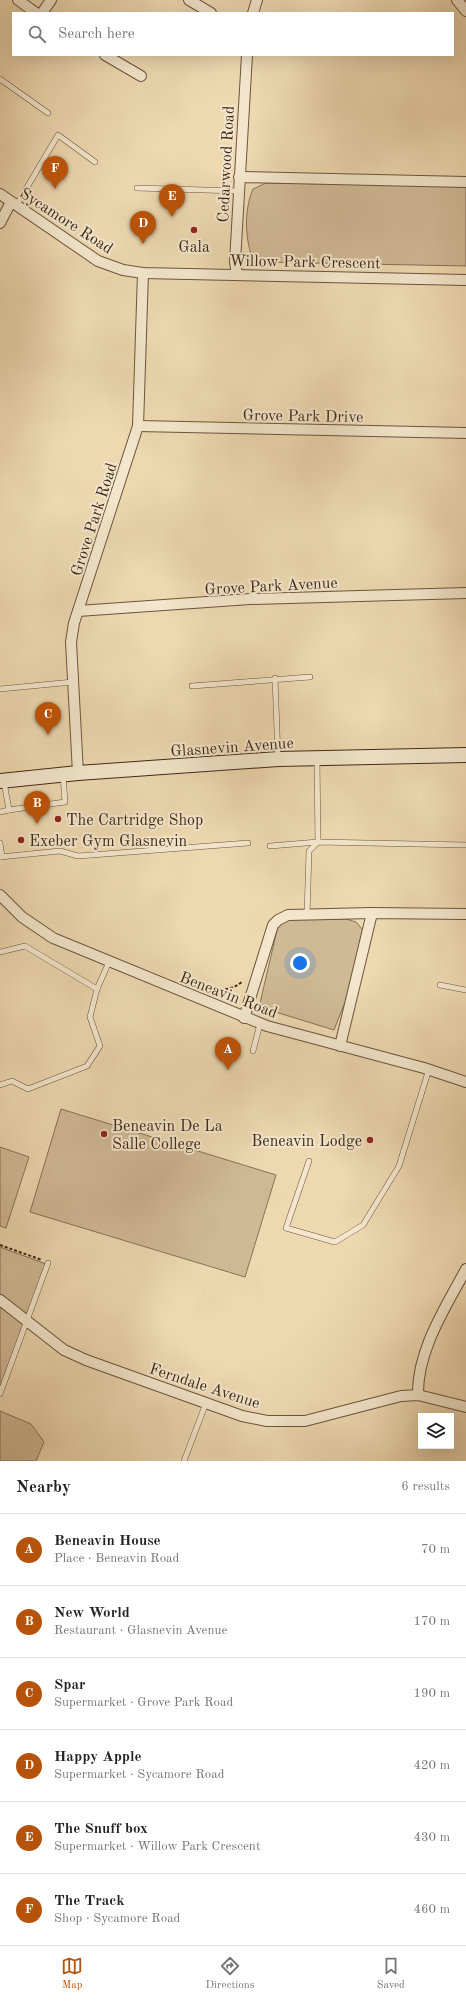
<!DOCTYPE html>
<html lang="en">
<head>
<meta charset="utf-8">
<style>
  :root { --surface:#fff; --page:#f6f6f6; --text:#222; --muted:#767676; --line:#e0e0e0; --accent:#b45309 }
  body { margin:0; font-family:"Old Standard TT",serif; background:var(--page); color:var(--text) }
  .controls { position:absolute; right:12px; bottom:12px; display:grid; overflow:hidden; border-radius:0px; box-shadow:0 4px 16px #0002 }
  .controls button { width:36px; height:36px; display:grid; place-items:center; padding:0; border:0; border-bottom:1px solid var(--line); background:var(--surface); color:var(--text); font:20px sans-serif }
  .you { position:absolute; left:300px; top:963px; width:14px; height:14px; margin:-10px; border:3px solid #fff; border-radius:50%; background:#1a73e8; box-shadow:0 0 0 6px #1a73e833 }
  .badge { display:grid; place-items:center; width:26px; height:26px; border-radius:50%; background:var(--accent); color:#fff; font-size:13px; font-weight:700 }
  .pin { position:absolute; translate:-50% -33px; filter:drop-shadow(0 1px 2px #0008) }
  .pin::after { content:''; position:absolute; top:21px; width:14px; height:12px; background:inherit; clip-path:polygon(0 0,100% 0,50% 100%) }
  .list { margin:0; padding:0; list-style:none }
  h2 { display:flex; justify-content:space-between; align-items:center; height:52px; margin:0; padding:0 16px; font-size:17px }
  h2 small { font-size:13px; font-weight:400; color:var(--muted) }
  .list li { display:grid; grid-template-columns:26px 1fr auto; gap:12px; align-items:center; box-sizing:border-box; height:72px; padding:0 16px; border-top:1px solid var(--line) }
  .list b { display:block; font-size:15px; white-space:nowrap }
  .list p { margin:0; font-size:13px; white-space:nowrap; color:var(--muted) }
  .list em { font-size:13px; font-style:normal; color:var(--muted) }
  .icon { flex:none; width:22px; height:22px; fill:none; stroke:currentColor; stroke-width:2; stroke-linecap:round; stroke-linejoin:round }
  .map { position:relative; flex:none; width:466px; height:1461px; overflow:hidden }
  .search { position:absolute; background:var(--surface); box-shadow:0 4px 16px #0002; left:12px; right:12px; top:12px; height:44px; display:flex; align-items:center; gap:10px; box-sizing:border-box; padding:0 14px; border-radius:0px; color:var(--muted); font-size:15px }
  .sheet { height:484px; background:var(--surface) }
  nav { display:flex; justify-content:space-around; align-items:center; box-sizing:border-box; height:56px; border-top:1px solid var(--line); background:var(--surface); font-size:11px; color:var(--muted) }
  nav a { display:grid; justify-items:center; gap:2px }
  nav .on { color:var(--accent) }
  .map>svg:first-child { display:block }
  .green { fill:#d0ba96; stroke:#887157 }
  .lines { fill:none; stroke-linecap:round; stroke-linejoin:round }
  .lane-casing { stroke:#6c543e; stroke-width:6 }
  .street-casing { stroke:#6c543e; stroke-width:12 }
  .secondary-casing { stroke:#412818; stroke-width:16 }
  .path { stroke:#412818; stroke-width:2; stroke-dasharray:3 2; stroke-linecap:butt }
  .lane { stroke:#f3e6cc; stroke-width:5 }
  .street { stroke:#f3e6cc; stroke-width:10 }
  .secondary { stroke:#f3e6cc; stroke-width:14 }
  .poi-dot { fill:#8f2418; stroke:#f3e6cc; stroke-width:1.5 }
  .labels { text-anchor:middle; stroke-width:4; stroke-linejoin:round; paint-order:stroke }
  .street-label { font-size:16px; fill:#412818; stroke:#f3e6cc }
  .poi-label { font-size:16px; fill:#412818; stroke:#f3e6cc; text-anchor:start }
</style>
</head>
<body>
<div class="map">
<svg width="466" height="1461" viewBox="0 0 466 1461">
  <rect width="100%" height="100%" fill="#edd8b0"/>
  <filter id="stains"><feTurbulence type="fractalNoise" baseFrequency=".005" numOctaves="4"/><feColorMatrix values="0 0 0 0 .2 0 0 0 0 .09 0 0 0 0 .02 0 0 0 .5 -.17"/></filter>
  <radialGradient id="worn" r=".72"><stop offset=".6" stop-color="#630" stop-opacity="0"/><stop offset="1" stop-color="#630" stop-opacity=".3"/></radialGradient>
  <g class="green">
    <path d="M266,183L466,186V266L263,262L252,258C245,236 244,210 253,189Z"/>
    <path d="M291,919H346L356,922L363,930L353,982L334,1030L269,1010L260,1003L278,926L283,922Z"/>
    <path d="M61,1109L276,1175L245,1277L30,1212Z"/>
    <path d="M0,1147L29,1157L6,1228L0,1226Z"/>
    <path d="M0,1247L46,1264L0,1392Z"/>
    <path d="M0,1411L31,1424L44,1442L36,1461H0Z"/>
  </g>
  <g class="lines">
    <g class="lane-casing">
      <g id="lane">
        <path d="M0,79L48,113"/>
        <path d="M137,188L238,191"/>
        <path d="M16,206L58,135L95,162"/>
        <path d="M275,678L278,758"/>
        <path d="M192,686L310,677"/>
        <path d="M0,689L73,682"/>
        <path d="M4,782L9,810L65,802L63,775"/>
        <path d="M0,812L9,810"/>
        <path d="M0,843L2,857"/>
        <path d="M270,846L318,842L466,845"/>
        <path d="M0,857L60,851L78,856L248,843"/>
        <path d="M307,915L309,851L318,842L317,759"/>
        <path d="M0,952L25,946L97,989"/>
        <path d="M440,985L466,990"/>
        <path d="M253,1051L260,1024"/>
        <path d="M0,1085L12,1081L28,1089L87,1066L100,1046L90,1017L97,989L109,962"/>
        <path d="M309,1161L286,1228L335,1242L363,1225L399,1166L429,1069"/>
        <path d="M0,1394L48,1263"/>
        <path d="M184,1461L206,1403"/>
      </g>
    </g>
    <g class="street-casing">
      <g id="street">
        <path d="M18,0L36,13"/>
        <path d="M189,0L211,13"/>
        <path d="M457,0L466,11"/>
        <path d="M42,13L51,0"/>
        <path d="M253,13L257,0"/>
        <path d="M105,55L141,76"/>
        <path d="M239,177L466,182"/>
        <path d="M0,194L98,261L123,270L143,273L466,280"/>
        <path d="M0,223L11,202"/>
        <path d="M237,275L235,262L247,55"/>
        <path d="M138,426L466,433"/>
        <path d="M78,611L250,599L466,593"/>
        <path d="M78,773L71,642L74,623L138,426L143,273"/>
        <path d="M0,895L22,917L53,938L267,1026L424,1068L466,1082"/>
        <path d="M244,1018L273,925L278,920L288,915L372,913L466,914"/>
        <path d="M340,1046L372,913"/>
        <path d="M0,1300L64,1350L86,1360L242,1416L267,1421H305L401,1396L418,1395L466,1407"/>
        <path d="M418,1395C417,1350 446,1307 466,1269"/>
      </g>
    </g>
    <g class="secondary-casing">
      <path id="secondary" d="M0,781L78,773L278,759L466,755"/>
    </g>
    <g class="path">
      <path d="M187,979C207,987 224,997 243,981"/>
      <path d="M222,991L240,999"/>
      <path d="M0,1245L42,1260"/>
    </g>
    <use href="#lane" class="lane"/>
    <use href="#street" class="street"/>
    <use href="#secondary" class="secondary"/>
  </g>
  <g class="poi-dot">
    <circle cx="194" cy="230" r="4"/>
    <circle cx="58" cy="819" r="4"/>
    <circle cx="21" cy="840" r="4"/>
    <circle cx="104" cy="1134" r="4"/>
    <circle cx="370" cy="1140" r="4"/>
  </g>
  <g class="labels">
    <g class="street-label">
      <text transform="translate(225 164) rotate(-87)" y="6">Cedarwood Road</text>
      <text transform="translate(67 220) rotate(33)" y="6">Sycamore Road</text>
      <text transform="translate(305 261) rotate(1)" y="6">Willow Park Crescent</text>
      <text transform="translate(303 415) rotate(1)" y="6">Grove Park Drive</text>
      <text transform="translate(93 519) rotate(-72)" y="6">Grove Park Road</text>
      <text transform="translate(271 585) rotate(-3)" y="6">Grove Park Avenue</text>
      <text transform="translate(232 746) rotate(-4)" y="6">Glasnevin Avenue</text>
      <text transform="translate(229 994) rotate(21)" y="6">Beneavin Road</text>
      <text transform="translate(205 1385) rotate(18)" y="6">Ferndale Avenue</text>
    </g>
    <g class="poi-label">
      <text x="194" y="252" text-anchor="middle">Gala</text>
      <text x="66" y="825">The Cartridge Shop</text>
      <text x="29" y="846">Exeber Gym Glasnevin</text>
      <text x="112" y="1131">Beneavin De La<tspan x="112" dy="18">Salle College</tspan></text>
      <text x="362" y="1146" text-anchor="end">Beneavin Lodge</text>
    </g>
  </g>
  <rect width="100%" height="100%" filter="url(#stains)"/>
  <rect width="100%" height="100%" fill="url(#worn)"/>
</svg>
<div class="controls">
<button><svg class="icon" aria-label="layers" viewBox="0 0 24 24"><path d="M12 4l9 5-9 5-9-5zM3 14l9 5 9-5"/></svg></button>
</div>
<div class="you"></div>
<div class="pin badge" style="left:228px;top:1070px">A</div>
<div class="pin badge" style="left:37px;top:824px">B</div>
<div class="pin badge" style="left:48px;top:735px">C</div>
<div class="pin badge" style="left:143px;top:244px">D</div>
<div class="pin badge" style="left:172px;top:217px">E</div>
<div class="pin badge" style="left:55px;top:189px">F</div>
<div class="search"><svg class="icon" aria-label="search" viewBox="0 0 24 24"><circle cx="10" cy="10" r="6"/><path d="M15 15l6 6"/></svg>Search here</div>
</div>
<section class="sheet">
<h2>Nearby<small>6 results</small></h2>
<ul class="list">
<li><span class="badge">A</span><div><b>Beneavin House</b><p>Place · Beneavin Road</p></div><em>70 m</em></li>
<li><span class="badge">B</span><div><b>New World</b><p>Restaurant · Glasnevin Avenue</p></div><em>170 m</em></li>
<li><span class="badge">C</span><div><b>Spar</b><p>Supermarket · Grove Park Road</p></div><em>190 m</em></li>
<li><span class="badge">D</span><div><b>Happy Apple</b><p>Supermarket · Sycamore Road</p></div><em>420 m</em></li>
<li><span class="badge">E</span><div><b>The Snuff box</b><p>Supermarket · Willow Park Crescent</p></div><em>430 m</em></li>
<li><span class="badge">F</span><div><b>The Track</b><p>Shop · Sycamore Road</p></div><em>460 m</em></li>
</ul>
</section>
<nav>
<a class="on"><svg class="icon" aria-label="map" viewBox="0 0 24 24"><path d="M3 6l6-2 6 2 6-2v14l-6 2-6-2-6 2zM9 4v14M15 6v14"/></svg>Map</a>
<a><svg class="icon" aria-label="directions" viewBox="0 0 24 24"><path d="M12 3l9 9-9 9-9-9zM9 14v-3h6M13 9l2 2-2 2"/></svg>Directions</a>
<a><svg class="icon" aria-label="saved" viewBox="0 0 24 24"><path d="M7 4h10v16l-5-4-5 4z"/></svg>Saved</a>
</nav>
</body>
</html>
